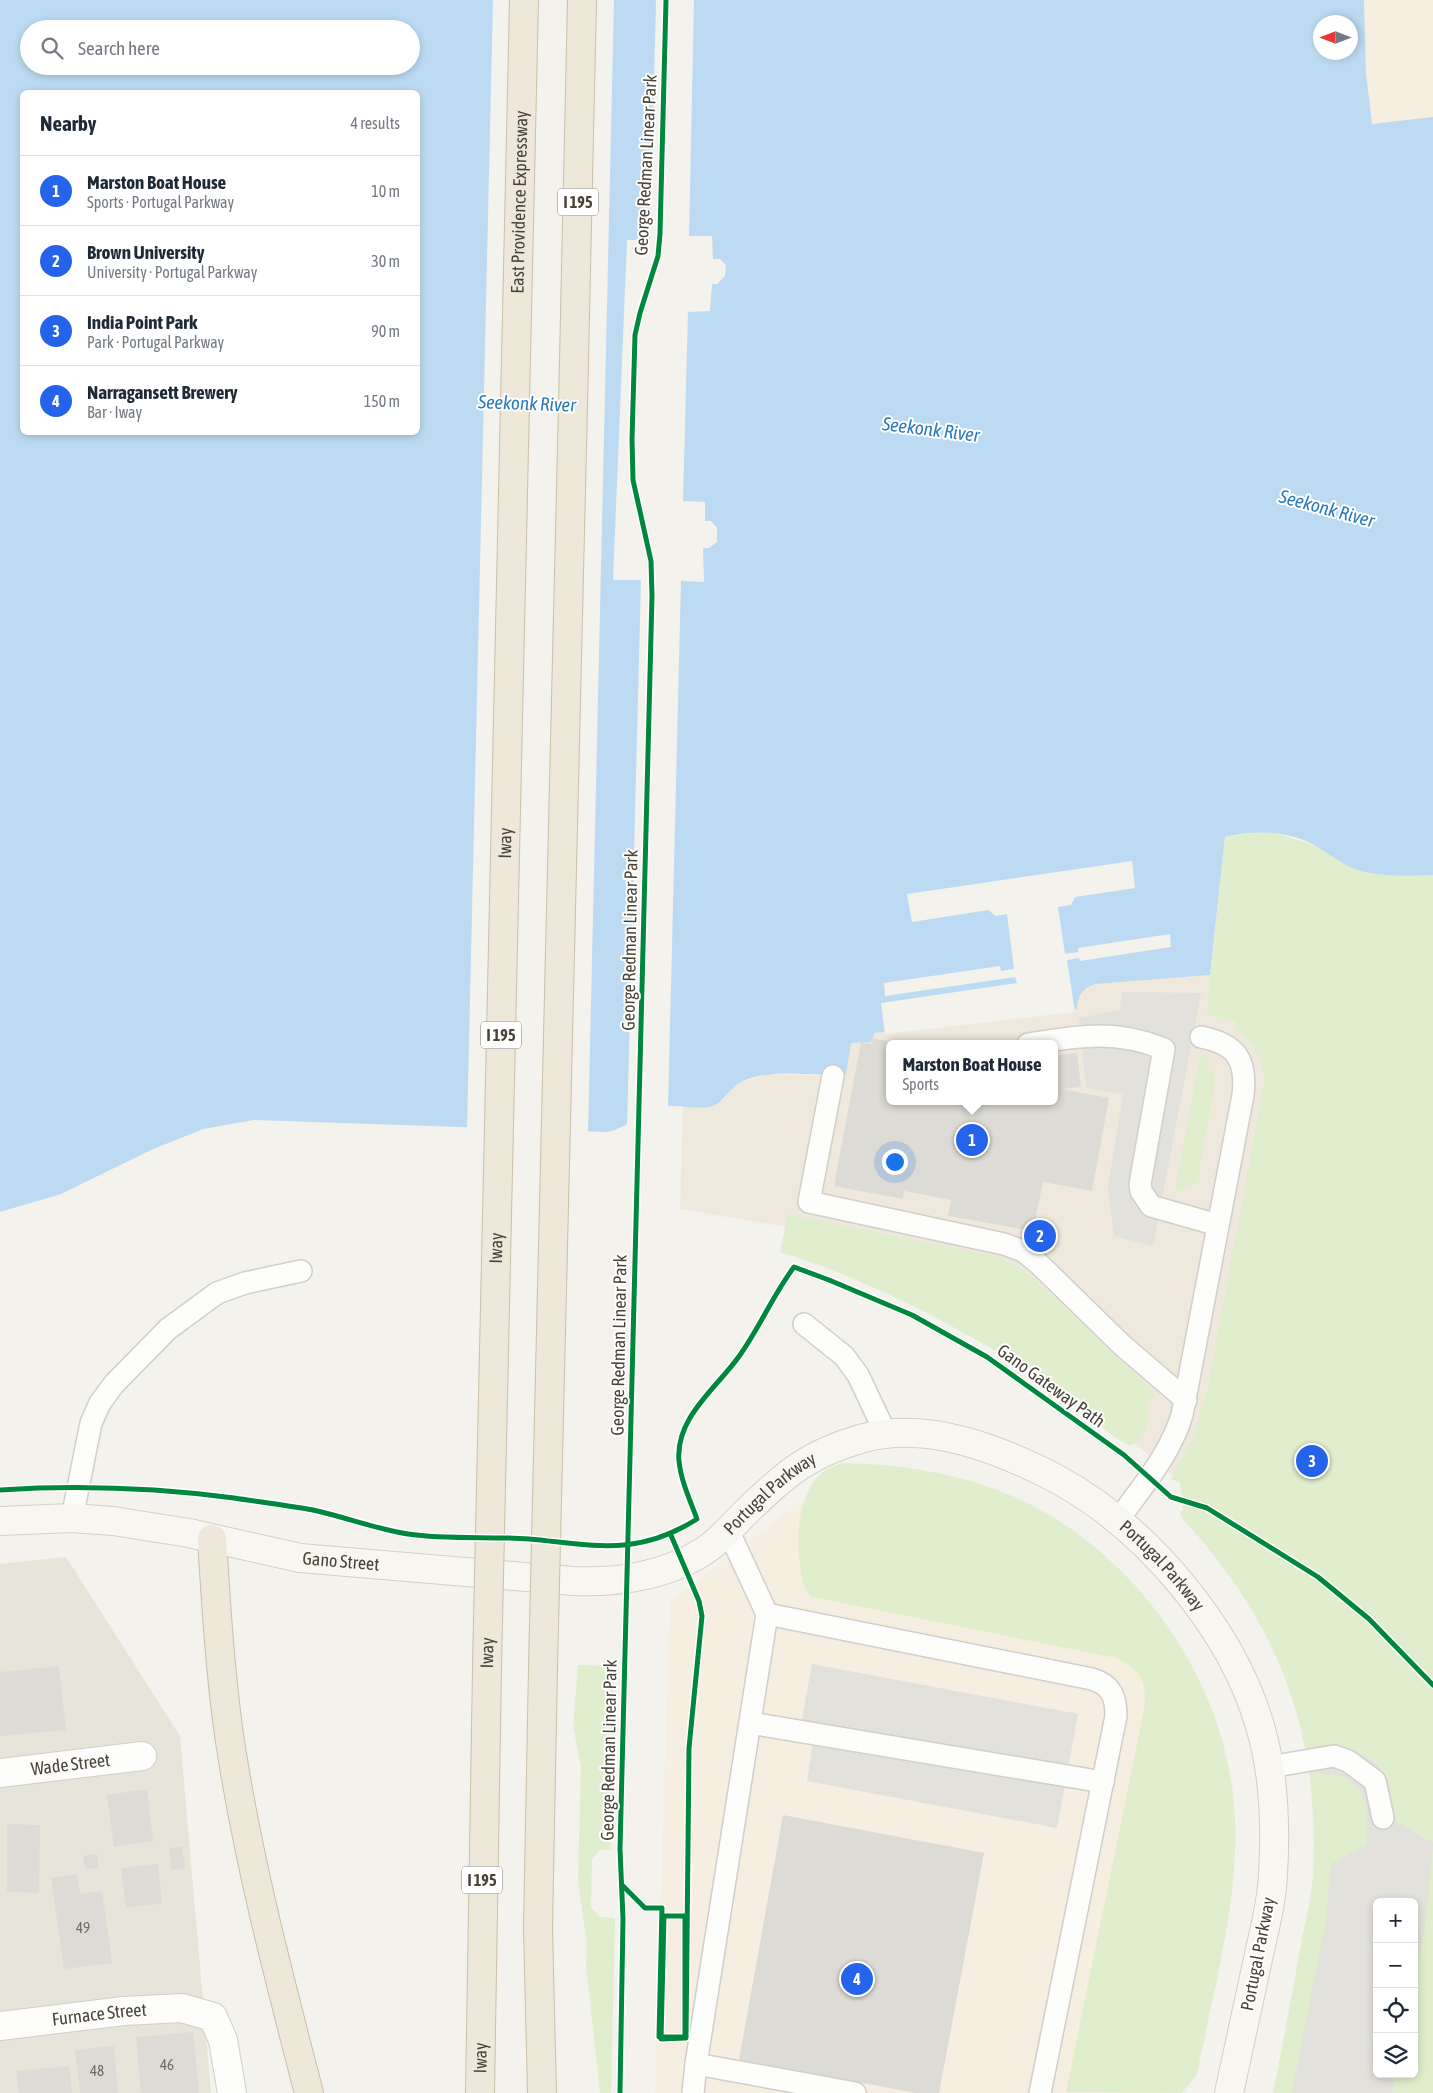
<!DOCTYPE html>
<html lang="en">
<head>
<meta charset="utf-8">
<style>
  :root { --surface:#fff; --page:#f6f6f7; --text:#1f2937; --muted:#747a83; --line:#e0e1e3; --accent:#2563eb }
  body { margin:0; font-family:"Asap Condensed",sans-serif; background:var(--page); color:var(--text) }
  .controls { position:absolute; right:15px; bottom:15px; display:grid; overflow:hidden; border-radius:8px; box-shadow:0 2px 8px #0003 }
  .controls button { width:45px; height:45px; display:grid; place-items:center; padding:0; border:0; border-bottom:1px solid var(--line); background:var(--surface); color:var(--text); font:25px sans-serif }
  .compass { position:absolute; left:1313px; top:15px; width:45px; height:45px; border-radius:50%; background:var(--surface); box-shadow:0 2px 8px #0003; rotate:270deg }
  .you { position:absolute; left:894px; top:1161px; width:18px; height:18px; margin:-12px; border:4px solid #fff; border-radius:50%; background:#1a73e8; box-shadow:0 0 0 8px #1a73e833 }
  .badge { display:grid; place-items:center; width:32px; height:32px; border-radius:50%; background:var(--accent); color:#fff; font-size:16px; font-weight:700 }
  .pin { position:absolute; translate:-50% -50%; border:2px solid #fff; box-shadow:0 1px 5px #0006 }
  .popup { position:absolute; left:886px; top:1040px; width:172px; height:65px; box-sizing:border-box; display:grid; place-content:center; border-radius:8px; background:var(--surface); filter:drop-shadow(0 1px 4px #0005); font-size:16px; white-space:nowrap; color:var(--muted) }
  .popup b { font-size:19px; color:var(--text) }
  .popup::after { content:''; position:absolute; left:50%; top:100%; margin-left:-10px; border:10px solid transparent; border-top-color:var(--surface) }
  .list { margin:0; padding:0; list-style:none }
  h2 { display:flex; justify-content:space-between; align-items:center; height:65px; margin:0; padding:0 20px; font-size:21px }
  h2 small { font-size:16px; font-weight:400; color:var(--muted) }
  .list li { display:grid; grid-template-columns:32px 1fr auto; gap:15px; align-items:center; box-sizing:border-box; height:70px; padding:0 20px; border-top:1px solid var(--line) }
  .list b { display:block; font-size:19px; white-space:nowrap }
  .list p { margin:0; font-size:16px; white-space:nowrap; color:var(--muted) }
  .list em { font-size:16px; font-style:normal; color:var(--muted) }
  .icon { flex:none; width:28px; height:28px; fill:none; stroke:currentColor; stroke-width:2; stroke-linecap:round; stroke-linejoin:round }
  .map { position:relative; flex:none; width:1433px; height:2093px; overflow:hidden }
  .search { position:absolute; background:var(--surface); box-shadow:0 2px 8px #0003; left:20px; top:20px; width:400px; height:55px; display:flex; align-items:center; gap:12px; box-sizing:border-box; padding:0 18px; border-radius:28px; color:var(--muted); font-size:19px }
  .panel { position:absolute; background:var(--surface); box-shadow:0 2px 8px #0003; left:20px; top:90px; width:400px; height:345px; border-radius:8px }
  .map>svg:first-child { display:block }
  .residential { fill:#e7e4da }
  .commercial { fill:#f6eee0 }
  .education { fill:#eee9dc; fill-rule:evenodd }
  .green { fill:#e0eecd; fill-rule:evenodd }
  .parking { fill:#e2e1dc }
  .water { fill:#bcdbf2; fill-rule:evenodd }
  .pier { fill:#f3f2ed }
  .building { fill:#dddbd5 }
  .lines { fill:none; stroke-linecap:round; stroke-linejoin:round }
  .lane-casing { stroke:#d1cfca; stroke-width:24 }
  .street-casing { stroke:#d1cfca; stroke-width:30 }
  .secondary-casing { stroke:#d3cfc4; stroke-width:30 }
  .highway-casing { stroke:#cbc0a8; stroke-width:30 }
  .lane { stroke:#fdfdfc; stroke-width:21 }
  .street { stroke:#fdfdfc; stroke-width:28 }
  .secondary { stroke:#f7f6f0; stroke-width:28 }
  .highway { stroke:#ede8da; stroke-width:28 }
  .highway-bridge-casing { stroke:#cbc0a8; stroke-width:30; stroke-linecap:butt }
  .highway-bridge { stroke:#ede8da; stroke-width:28 }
  .cycleway-casing { stroke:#fff; stroke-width:8 }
  .cycleway { stroke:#00873e; stroke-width:5 }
  .labels { text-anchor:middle; stroke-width:4; stroke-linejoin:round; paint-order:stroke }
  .number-label { font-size:15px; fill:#706a60 }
  .shield { fill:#fff; stroke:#807c74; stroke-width:1 }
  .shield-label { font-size:16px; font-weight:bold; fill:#4a4438 }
  .street-label { font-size:18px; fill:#4a4438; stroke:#fff }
  .water-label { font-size:19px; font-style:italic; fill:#2b7abc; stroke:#fff }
</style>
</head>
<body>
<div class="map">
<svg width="1433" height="2093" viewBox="0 0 1433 2093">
  <rect width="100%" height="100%" fill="#f3f2ed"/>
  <path class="residential" d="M66,1557L180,1736L211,2093H0V1564Z"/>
  <g class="commercial">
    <path d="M1364,0H1433V117L1372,124L1366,73Z"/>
    <path d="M835,1484L1178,1678L1151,2093H655L670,1602L797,1504Z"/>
  </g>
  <path class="education" d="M1210,975L1206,1014L1256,1028L1278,1059L1212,1410L1179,1481L1020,1345L887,1244L680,1209L683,1106L705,1108L723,1100L731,1089L740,1083L767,1074L825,1076L851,1043L874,1033L1077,1009L1080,993L1085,988L1095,984ZM890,1044H1054V1101H890Z"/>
  <g class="green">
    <path d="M1261,831L1279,834L1313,845L1358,870L1389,874L1433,875V2093H1273C1283,2044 1292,1994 1301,1944C1305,1921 1312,1897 1313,1874C1320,1730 1278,1622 1181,1517L1180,1512L1183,1509L1180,1483L1171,1479L1192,1440L1207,1392L1264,1084C1265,1060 1254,1042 1235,1028L1236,1022L1206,1014L1225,837ZM1377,1902H1414V2074H1377Z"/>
    <path d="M1200,1056L1210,1059L1208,1069L1213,1073L1215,1082L1198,1177L1196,1183L1175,1191Z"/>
    <path d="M788,1214L998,1257L1025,1270L1149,1387L1155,1397L1147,1400C1151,1415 1148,1438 1132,1445C1117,1446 1072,1396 1055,1385C1043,1377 1029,1371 1016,1363C941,1318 864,1278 780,1252Z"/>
    <path d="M841,1463C913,1464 989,1478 1053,1517C1155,1580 1230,1697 1235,1818C1239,1902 1213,1992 1197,2074L1182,2093L1066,2092L1144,1710C1148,1683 1140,1668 1116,1658L812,1597C803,1590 802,1577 800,1566C796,1537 798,1492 823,1472C828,1468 835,1466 841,1463Z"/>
    <path d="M578,1665L614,1666L611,1850H600L592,1859L591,1907L600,1917L615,1918L611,2093H600L586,1964L587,1945L578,1881L581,1766L573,1727Z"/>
  </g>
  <g class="parking">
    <path d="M1122,992L1201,993L1153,1246L1114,1236L1108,1188L1123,1094L1086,1088L1079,1018L1120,1010Z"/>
    <path d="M812,1664L1078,1714L1057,1828L807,1781L813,1743L798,1740Z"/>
    <path d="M1323,1745L1348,1747L1373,1761L1383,1772L1389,1785L1397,1822L1433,1843L1427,1915L1414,1982V1902H1377V2074H1396L1392,2093H1292L1326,1919L1331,1864L1366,1845L1367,1841L1366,1804L1359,1789L1345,1777L1318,1773L1314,1746Z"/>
  </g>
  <path class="water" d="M0,0H1364L1366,73L1372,124L1433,117V875C1410,876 1379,877 1357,870C1341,864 1328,853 1314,845C1286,830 1254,830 1225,837L1210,975L1095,984C1082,989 1078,995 1077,1009L874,1033L871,1042L851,1043L846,1074C820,1077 792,1071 766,1075C754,1076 740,1080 732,1089C726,1094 723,1101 715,1105C700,1112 680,1103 663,1107C645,1111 628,1127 608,1132L254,1120L203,1129L151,1150L61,1194L0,1212ZM1320,22H1350V52H1320ZM29,29H411V66H29ZM22,92H418V432H22Z"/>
  <g class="pier">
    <path d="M493,0H614L588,1134L467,1130Z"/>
    <path d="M656,0H694L689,236H712L713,259H720L726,265L725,276L717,284H712L710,311L688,312L683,501L705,502V521H711L717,528V542L709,548H703L704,582L681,581L668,1108L653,1113L627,1128L641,580H613L627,240H650Z"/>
    <path d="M1132,861L1135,888L1075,897L1071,905L1058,907L1065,954L1078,952V948L1170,934L1171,947L1080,961L1079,958L1067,960L1075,1012L885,1034L881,1003L1017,983L1015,977L885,996L884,983L1000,966L1001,971L1014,969L1007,914L996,916L988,910L912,922L907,894Z"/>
  </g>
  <g class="building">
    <path d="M872,1038L896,1043L890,1044V1101H1054V1056L1077,1053L1081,1087L1062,1089L1109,1098L1092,1191L1043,1182L1033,1231L948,1216L951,1200L904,1191L903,1199L834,1186L861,1042L872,1044Z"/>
    <path d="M59,1666L66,1730L0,1736V1672Z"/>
    <path d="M147,1789L153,1841L114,1847L107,1795Z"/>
    <path d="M783,1815L984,1853L939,2093H916L739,2060Z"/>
    <path d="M7,1824L40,1825L39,1893L7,1892Z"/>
    <path d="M182,1847L185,1868L172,1870L169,1848Z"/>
    <path d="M97,1854L99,1868L85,1869L83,1856Z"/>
    <path d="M158,1864L162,1903L126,1908L121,1868Z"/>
    <path d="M77,1874L80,1894L102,1891L112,1963L64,1969L51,1878Z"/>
    <path d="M193,2032L199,2093H141L136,2037Z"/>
    <path d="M114,2046L118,2093H80L75,2050Z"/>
    <path d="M69,2066L72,2093H19L16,2071Z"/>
  </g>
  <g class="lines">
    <g class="lane-casing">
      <g id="lane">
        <path d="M1028,1044C1078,1036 1116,1029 1164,1049L1140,1184L1141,1191L1151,1206L1218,1225"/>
        <path d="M833,1076L809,1202L1004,1244L1023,1251L1038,1263L1122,1345L1186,1400"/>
        <path d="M804,1324L844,1356L858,1375L886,1434"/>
        <path d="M72,1518L91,1423L100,1403L114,1384L168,1329L217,1293L245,1283L301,1271"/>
        <path d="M1119,1519C1142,1486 1170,1455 1182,1415L1243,1095C1247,1059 1236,1044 1201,1037"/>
        <path d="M728,1530L767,1614L696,2064L855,2093"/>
        <path d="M767,1614L1092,1679C1111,1685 1116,1696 1116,1716L1040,2093"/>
        <path d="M750,1723L1103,1782"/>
        <path d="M1270,1767L1334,1756L1348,1761L1375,1781L1383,1818"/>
        <path d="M693,2093L696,2064"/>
      </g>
    </g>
    <g class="street-casing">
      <g id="street">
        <path id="s1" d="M0,1773L142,1756"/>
        <path id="s2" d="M0,2026L124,2011L182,2008L213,2017L223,2040L232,2093"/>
      </g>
    </g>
    <g class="secondary-casing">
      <g id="secondary">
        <path id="s3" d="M0,1521L72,1518L113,1521L189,1533L300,1558L573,1581C617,1583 666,1576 704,1551C720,1541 732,1526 745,1513C785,1474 809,1453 864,1438C928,1421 999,1449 1055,1478C1145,1526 1231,1627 1260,1726C1274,1773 1276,1825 1273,1874C1272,1902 1264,1931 1258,1959C1248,2004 1239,2048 1229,2093"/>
      </g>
    </g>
    <g class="highway-casing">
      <g id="highway">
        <path id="s4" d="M515,403L524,0"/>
        <path d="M573,405L582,0"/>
        <path d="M212,1539C216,1604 220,1670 229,1735C247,1856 278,1974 309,2093"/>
        <path id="s5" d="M480,2093L487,1667"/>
        <path d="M542,2093L538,1928L543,1668"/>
      </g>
    </g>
    <use href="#lane" class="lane"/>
    <use href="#street" class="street"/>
    <use href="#secondary" class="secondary"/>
    <use href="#highway" class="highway"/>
    <g class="highway-bridge-casing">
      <g id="highway-bridge">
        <path id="s6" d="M487,1667L515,403"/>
        <path d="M543,1668L573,405"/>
      </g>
    </g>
    <use href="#highway-bridge" class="highway-bridge"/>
    <g class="cycleway-casing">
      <g id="cycleway">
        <path d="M0,1490C78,1485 157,1488 234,1498C260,1502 287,1505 313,1510C345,1517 376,1529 408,1534C448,1540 489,1536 529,1539C595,1545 637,1557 697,1519C690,1500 681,1481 679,1461C675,1417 718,1387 740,1355C760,1327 773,1295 794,1267L829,1280L912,1315L987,1357L1124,1455L1171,1497L1207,1508L1318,1577L1369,1619L1433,1685"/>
        <path d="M623,1886L645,1908H662L659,2037H685V1916H664L661,2039L686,2038L689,1748L702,1616L699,1601L670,1533"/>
        <path d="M620,2093L623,1919L620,1849L652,596L651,561L633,480L632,439L635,335L640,313L658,256L660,234L666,0"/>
      </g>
    </g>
    <use href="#cycleway" class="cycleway"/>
  </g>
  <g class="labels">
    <g class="number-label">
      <text x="83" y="1933">49</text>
      <text x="167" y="2070">46</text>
      <text x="97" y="2076">48</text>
    </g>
    <g class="shield">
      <rect x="558" y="188.5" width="40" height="27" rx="4"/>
      <rect x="481" y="1021.5" width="40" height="27" rx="4"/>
      <rect x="462" y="1866.5" width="40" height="27" rx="4"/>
    </g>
    <g class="shield-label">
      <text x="578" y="208">I 195</text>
      <text x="501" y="1041">I 195</text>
      <text x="482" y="1886">I 195</text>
    </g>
    <g class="street-label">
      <text transform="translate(646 165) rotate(-87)" y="6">George Redman Linear Park</text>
      <text dy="6" stroke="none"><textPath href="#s4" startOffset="201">East Providence Expressway</textPath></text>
      <text dy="6" stroke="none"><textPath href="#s6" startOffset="824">Iway</textPath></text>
      <text transform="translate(630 940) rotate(-89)" y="6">George Redman Linear Park</text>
      <text dy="6" stroke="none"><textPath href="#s6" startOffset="419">Iway</textPath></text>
      <text transform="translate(619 1345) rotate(-89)" y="6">George Redman Linear Park</text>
      <text transform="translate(1051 1386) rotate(36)" y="6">Gano Gateway Path</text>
      <text dy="6" stroke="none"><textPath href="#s3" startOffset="802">Portugal Parkway</textPath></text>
      <text dy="6" stroke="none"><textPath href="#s3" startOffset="345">Gano Street</textPath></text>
      <text dy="6" stroke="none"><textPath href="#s3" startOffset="1252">Portugal Parkway</textPath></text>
      <text dy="6" stroke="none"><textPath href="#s6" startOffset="14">Iway</textPath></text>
      <text transform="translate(609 1750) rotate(-89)" y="6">George Redman Linear Park</text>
      <text dy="6" stroke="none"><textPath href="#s1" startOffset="71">Wade Street</textPath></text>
      <text transform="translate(1258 1954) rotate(-79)" y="6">Portugal Parkway</text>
      <text dy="6" stroke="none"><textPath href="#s2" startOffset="100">Furnace Street</textPath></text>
      <text dy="6" stroke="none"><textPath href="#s5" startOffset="35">Iway</textPath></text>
    </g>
    <g class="water-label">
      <text transform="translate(527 403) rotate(2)" y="7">Seekonk River</text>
      <text transform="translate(931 429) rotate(7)" y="7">Seekonk River</text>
      <text transform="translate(1327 508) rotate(15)" y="7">Seekonk River</text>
    </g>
  </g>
</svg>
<div class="controls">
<button>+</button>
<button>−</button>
<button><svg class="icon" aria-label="locate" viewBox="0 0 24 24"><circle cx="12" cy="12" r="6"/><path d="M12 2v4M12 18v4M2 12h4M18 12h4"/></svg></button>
<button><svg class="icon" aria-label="layers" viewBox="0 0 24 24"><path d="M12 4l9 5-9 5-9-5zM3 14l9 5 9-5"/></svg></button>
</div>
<svg class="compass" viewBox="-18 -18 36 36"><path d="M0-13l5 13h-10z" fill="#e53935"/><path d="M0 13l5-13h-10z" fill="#747a83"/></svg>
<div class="you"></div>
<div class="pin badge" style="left:972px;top:1140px">1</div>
<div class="popup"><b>Marston Boat House</b>Sports</div>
<div class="pin badge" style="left:1040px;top:1236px">2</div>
<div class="pin badge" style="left:1312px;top:1461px">3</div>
<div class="pin badge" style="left:857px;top:1979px">4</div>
<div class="search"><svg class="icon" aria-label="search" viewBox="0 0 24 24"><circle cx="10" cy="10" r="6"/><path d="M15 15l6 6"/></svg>Search here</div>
<section class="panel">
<h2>Nearby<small>4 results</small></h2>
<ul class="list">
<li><span class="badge">1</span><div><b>Marston Boat House</b><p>Sports · Portugal Parkway</p></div><em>10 m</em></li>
<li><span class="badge">2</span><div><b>Brown University</b><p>University · Portugal Parkway</p></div><em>30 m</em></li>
<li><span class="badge">3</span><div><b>India Point Park</b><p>Park · Portugal Parkway</p></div><em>90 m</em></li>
<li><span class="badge">4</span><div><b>Narragansett Brewery</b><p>Bar · Iway</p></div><em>150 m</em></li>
</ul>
</section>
</div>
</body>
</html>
